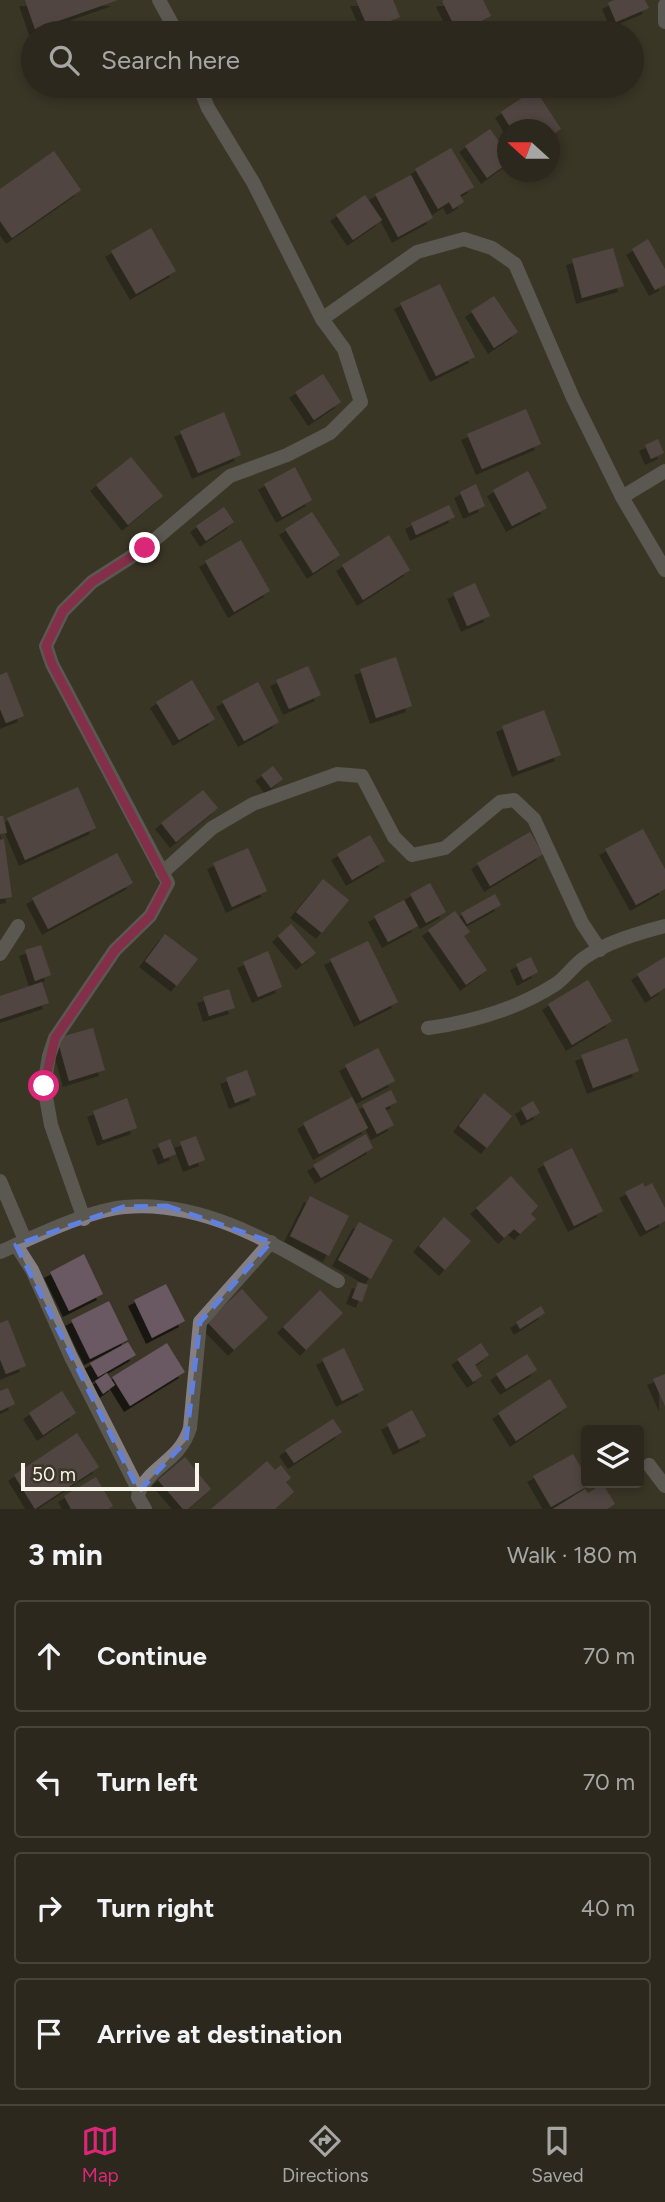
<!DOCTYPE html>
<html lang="en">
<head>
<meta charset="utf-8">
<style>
  :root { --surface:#2c281d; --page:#343026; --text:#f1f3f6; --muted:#a6a6a4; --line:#48443b; --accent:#db2777 }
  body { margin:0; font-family:Figtree,sans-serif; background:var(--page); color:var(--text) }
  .controls { position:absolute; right:21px; bottom:21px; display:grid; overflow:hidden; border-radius:7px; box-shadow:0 4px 10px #0003 }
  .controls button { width:63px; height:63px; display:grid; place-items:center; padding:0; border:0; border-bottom:2px solid var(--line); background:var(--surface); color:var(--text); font:35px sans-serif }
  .compass { position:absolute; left:497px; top:119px; width:63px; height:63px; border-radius:50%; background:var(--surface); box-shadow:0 4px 10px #0003; rotate:291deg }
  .scale { position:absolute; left:21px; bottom:18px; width:178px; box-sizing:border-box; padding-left:7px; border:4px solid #f8f5eb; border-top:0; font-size:19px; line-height:24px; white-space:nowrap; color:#f8f5eb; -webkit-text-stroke:5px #3b3627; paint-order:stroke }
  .stop { position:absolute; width:21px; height:21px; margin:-16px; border:5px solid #db2777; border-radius:50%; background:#fff }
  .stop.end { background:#db2777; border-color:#fff; box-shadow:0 2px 7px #0008 }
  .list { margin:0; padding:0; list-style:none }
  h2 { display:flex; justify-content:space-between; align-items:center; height:91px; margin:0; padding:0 28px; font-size:30px }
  h2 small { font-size:23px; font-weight:400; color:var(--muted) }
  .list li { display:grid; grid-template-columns:46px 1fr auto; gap:21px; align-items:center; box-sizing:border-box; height:112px; margin:0 14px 14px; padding:0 14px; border:2px solid var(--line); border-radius:7px }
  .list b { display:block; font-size:26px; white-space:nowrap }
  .list em { font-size:23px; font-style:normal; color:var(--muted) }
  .icon { flex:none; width:38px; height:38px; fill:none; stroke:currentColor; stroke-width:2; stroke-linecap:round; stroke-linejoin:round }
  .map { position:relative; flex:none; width:665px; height:1509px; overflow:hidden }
  .search { position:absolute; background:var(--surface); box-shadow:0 4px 10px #0003; left:21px; right:21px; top:21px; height:77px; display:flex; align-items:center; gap:18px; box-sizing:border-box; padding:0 24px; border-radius:38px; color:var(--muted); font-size:26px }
  .sheet { height:595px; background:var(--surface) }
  nav { display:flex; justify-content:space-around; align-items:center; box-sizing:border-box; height:98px; border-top:2px solid var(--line); background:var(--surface); font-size:19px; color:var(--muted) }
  nav a { display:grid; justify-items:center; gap:4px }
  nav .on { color:var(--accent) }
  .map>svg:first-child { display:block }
  .building { fill:#6a5962; filter:url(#shadow) }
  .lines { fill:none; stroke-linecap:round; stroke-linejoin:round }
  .minor { stroke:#837f85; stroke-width:14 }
  .route { stroke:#db2777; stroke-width:9 }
  .marked { fill:none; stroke:#5f80de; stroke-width:5; stroke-dasharray:14 9; stroke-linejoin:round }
</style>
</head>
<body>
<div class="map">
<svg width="665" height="1509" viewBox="0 0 665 1509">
  <defs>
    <filter id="shadow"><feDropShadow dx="-6" dy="6" stdDeviation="0" flood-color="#0009"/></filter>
  </defs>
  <rect width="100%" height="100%" fill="#3b3627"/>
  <g class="building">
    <path d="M25,0H118L35,29Z"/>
    <path d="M356,0H393L400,17L369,30Z"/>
    <path d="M444,0H483L491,16L458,33L442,1Z"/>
    <path d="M614,0H645L649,8L616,22L608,3Z"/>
    <path d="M535,89L561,129L550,136V130H512L501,112Z"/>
    <path d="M490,129L508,154V163L487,178L465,146Z"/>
    <path d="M451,148L474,187L460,195L464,202L453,209L449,202L438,209L415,169Z"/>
    <path d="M54,151L81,190L12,238L0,221V189Z"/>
    <path d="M411,175L433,218L398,237L375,194Z"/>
    <path d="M365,195L382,220L353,240L336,215Z"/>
    <path d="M151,228L176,271L136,294L111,251Z"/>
    <path d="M648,239L665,269V285L655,290L632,249Z"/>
    <path d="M613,248L624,286L582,298L572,259Z"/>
    <path d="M440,284L475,357L436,376L400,303Z"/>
    <path d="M494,296L518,332L494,348L471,311Z"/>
    <path d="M323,374L341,402L314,420L295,392Z"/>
    <path d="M526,409L541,444L482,469L467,434Z"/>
    <path d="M224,412L241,455L198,473L180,431Z"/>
    <path d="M658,439L664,453L651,459L645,445Z"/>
    <path d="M131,457L163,496L128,525L96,485Z"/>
    <path d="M295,467L312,500L282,517L264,484Z"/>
    <path d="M528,471L547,508L512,526L493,490Z"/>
    <path d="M476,484L485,506L469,513L460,492Z"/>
    <path d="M449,505L455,517L416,535L411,523Z"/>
    <path d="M224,507L234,522L206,541L196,526Z"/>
    <path d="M312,512L340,555L313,573L285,529Z"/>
    <path d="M389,535L410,570L363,600L342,565Z"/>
    <path d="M241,540L270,591L234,612L205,561Z"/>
    <path d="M475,583L490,616L467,626L453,593Z"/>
    <path d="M396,657L412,706L376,718L360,669Z"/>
    <path d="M308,666L321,695L289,709L276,680Z"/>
    <path d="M7,672L24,716L6,723L0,709V675Z"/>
    <path d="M192,680L215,719L179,740L156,702Z"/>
    <path d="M258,682L279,722L244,741L222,701Z"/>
    <path d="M544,710L561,755L518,771L502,726Z"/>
    <path d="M273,766L283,779L271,788L261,775Z"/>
    <path d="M78,787L96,828L25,860L7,818Z"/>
    <path d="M203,790L218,808L176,842L161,823Z"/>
    <path d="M0,816H3L7,833L0,834Z"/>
    <path d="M643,829L665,869V889L636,905L605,849Z"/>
    <path d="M530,832L543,854L490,886L477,863Z"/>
    <path d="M370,835L385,861L352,880L337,854Z"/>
    <path d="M4,839L12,897L0,899V840Z"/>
    <path d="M248,848L267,891L232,907L213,863Z"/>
    <path d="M117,853L133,883L48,929L32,898Z"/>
    <path d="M323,879L349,900L322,933L296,912Z"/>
    <path d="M430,883L446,912L426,923L410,894Z"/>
    <path d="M495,894L501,905L467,924L461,913Z"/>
    <path d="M404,900L418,926L388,942L374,916Z"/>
    <path d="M455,911L470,932L464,936L487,970L466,985L428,930Z"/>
    <path d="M291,924L316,953L302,964L278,936Z"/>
    <path d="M165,934L198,959L177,986L145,961Z"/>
    <path d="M368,941L398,1002L360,1021L330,959Z"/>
    <path d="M41,945L51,975L35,981L25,950Z"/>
    <path d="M268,951L282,987L258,997L243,962Z"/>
    <path d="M531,957L538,972L523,980L516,964Z"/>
    <path d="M665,957V988L651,997L637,974Z"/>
    <path d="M588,980L612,1021L572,1045L548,1004Z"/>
    <path d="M42,982L49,1003L0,1019V996Z"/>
    <path d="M229,989L235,1008L209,1016L203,997Z"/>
    <path d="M93,1028L105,1070L69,1081L57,1038Z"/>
    <path d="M627,1038L639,1071L593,1088L581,1055Z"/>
    <path d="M378,1048L395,1081L362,1098L345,1065Z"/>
    <path d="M247,1070L256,1095L235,1103L226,1078Z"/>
    <path d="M391,1090L397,1102L385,1108L394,1125L377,1134L362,1105Z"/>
    <path d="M484,1093L512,1116L487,1148L459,1126Z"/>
    <path d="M352,1097L368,1128L319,1154L303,1123Z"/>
    <path d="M127,1098L137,1128L103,1140L93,1111Z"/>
    <path d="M533,1101L540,1113L527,1120L521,1108Z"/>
    <path d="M366,1134L373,1148L321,1178L313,1165Z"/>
    <path d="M196,1136L205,1160L189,1166L180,1142Z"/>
    <path d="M170,1139L176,1154L164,1159L158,1144Z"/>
    <path d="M572,1148L603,1211L574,1226L543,1163Z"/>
    <path d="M511,1176L538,1206L531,1214L536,1219L520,1234L514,1229L504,1238L476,1208Z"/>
    <path d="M643,1183L645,1187L652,1183L665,1208V1221L646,1231L625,1192Z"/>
    <path d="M310,1196L349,1216L329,1256L290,1236Z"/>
    <path d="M444,1217L471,1241L445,1270L419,1246Z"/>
    <path d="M359,1222L393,1240L371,1279L338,1260Z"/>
    <path d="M84,1254L103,1294L69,1311L50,1272Z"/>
    <path d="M358,1282L368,1285L362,1302L352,1298Z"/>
    <path d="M166,1284L185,1321L152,1338L134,1300Z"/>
    <path d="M242,1289L268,1318L234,1350L207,1322Z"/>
    <path d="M320,1290L343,1313L306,1350L283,1327Z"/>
    <path d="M109,1301L128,1340L90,1359L71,1320Z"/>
    <path d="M541,1306L545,1313L520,1329L516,1322Z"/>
    <path d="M8,1320L26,1366L6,1374L0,1359V1323Z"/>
    <path d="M128,1342L136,1355L98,1377L90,1363Z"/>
    <path d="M167,1343L185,1372L130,1406L112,1377Z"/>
    <path d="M481,1343L489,1355L475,1365L482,1376L473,1382L457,1359Z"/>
    <path d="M344,1348L364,1390L342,1401L322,1359Z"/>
    <path d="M527,1354L537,1370L506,1389L496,1374Z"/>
    <path d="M107,1373L115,1385L103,1394L95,1381Z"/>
    <path d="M665,1374V1406L653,1379Z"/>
    <path d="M550,1379L567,1407L516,1441L498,1413Z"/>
    <path d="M8,1388L15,1404L0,1411V1391Z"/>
    <path d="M62,1391L76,1413L43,1435L29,1413Z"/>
    <path d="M412,1410L426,1436L399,1449L387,1424Z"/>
    <path d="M333,1419L342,1432L294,1463L285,1450Z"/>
    <path d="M77,1433L99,1467L35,1509L14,1475Z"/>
    <path d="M573,1454L586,1476V1483H593L551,1507L533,1476Z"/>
    <path d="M185,1457L211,1489L188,1509H183L158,1480Z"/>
    <path d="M267,1461L275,1470L281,1465L291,1478L286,1482L294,1492L275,1509H211Z"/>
    <path d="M96,1477L113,1506L108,1509H71L64,1496Z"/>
    <path d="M603,1484L615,1504L607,1509H553L585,1489L588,1493Z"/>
  </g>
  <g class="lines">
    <g class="minor">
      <path d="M159,0L177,33"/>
      <path d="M665,5V22"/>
      <path d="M322,319L417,252L464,239L492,248L515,264L573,398L622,497L665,570"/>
      <path d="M622,497L665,471"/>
      <path d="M162,873L212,828L253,804L337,774L362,776L394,837L412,855L445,848L500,802L514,800L534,819L582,923L600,950"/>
      <path d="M0,954L18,926"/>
      <path d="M428,1028C473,1022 517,1009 556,984C566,977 574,965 584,958C607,942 638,933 665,926"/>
      <path d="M0,1181L25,1240"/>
      <path d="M84,1219L51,1125L44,1086L49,1056L55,1038L115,950L150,916L168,883L52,664L46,646L63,611L92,582L145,548L230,476L287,455L330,433L361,402L344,349L322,319L253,182L208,108L199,86"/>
      <path d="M16,1245L32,1270L71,1357L139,1491L138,1497L145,1509"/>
      <path d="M0,1252C34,1237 89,1210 125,1207C203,1200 273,1243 338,1281"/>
      <path d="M649,1465L665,1486"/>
      <path d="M139,1491C154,1464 180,1460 190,1428L200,1322L271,1242"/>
    </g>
  </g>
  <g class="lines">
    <path class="route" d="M44,1086L55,1038L115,950L150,916L167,883L52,664L46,646L63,611L92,582L145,548"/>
  </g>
  <path d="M0 0H665V1509H0ZM167,1206L271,1242L200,1322L186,1441L139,1491L16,1245L123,1207Z" fill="#3b3627" fill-opacity=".55" fill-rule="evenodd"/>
  <path class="marked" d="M167,1206L271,1242L200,1322L186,1441L139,1491L16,1245L123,1207Z"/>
</svg>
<div class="controls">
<button><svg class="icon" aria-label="layers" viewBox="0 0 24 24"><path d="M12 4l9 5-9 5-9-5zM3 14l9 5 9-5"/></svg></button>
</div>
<svg class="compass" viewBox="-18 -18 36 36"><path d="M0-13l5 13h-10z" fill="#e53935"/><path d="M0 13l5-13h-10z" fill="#a6a6a4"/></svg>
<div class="scale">50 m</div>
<div class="stop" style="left:44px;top:1086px"></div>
<div class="stop end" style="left:145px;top:548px"></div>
<div class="search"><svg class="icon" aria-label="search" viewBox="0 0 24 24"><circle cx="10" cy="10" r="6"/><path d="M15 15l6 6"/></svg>Search here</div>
</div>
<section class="sheet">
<h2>3 min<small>Walk · 180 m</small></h2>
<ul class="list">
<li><svg class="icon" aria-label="ahead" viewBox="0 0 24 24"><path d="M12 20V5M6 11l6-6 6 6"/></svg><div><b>Continue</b></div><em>70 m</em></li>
<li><svg class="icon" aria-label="left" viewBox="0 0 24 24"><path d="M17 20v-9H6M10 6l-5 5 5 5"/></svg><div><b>Turn left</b></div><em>70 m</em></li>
<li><svg class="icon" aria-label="right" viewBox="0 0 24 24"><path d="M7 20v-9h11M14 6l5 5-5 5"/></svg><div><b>Turn right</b></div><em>40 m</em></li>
<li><svg class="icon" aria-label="arrive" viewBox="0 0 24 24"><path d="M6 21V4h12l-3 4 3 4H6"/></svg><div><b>Arrive at destination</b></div></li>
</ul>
</section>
<nav>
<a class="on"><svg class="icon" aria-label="map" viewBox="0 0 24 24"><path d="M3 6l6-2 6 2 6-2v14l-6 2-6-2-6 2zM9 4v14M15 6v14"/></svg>Map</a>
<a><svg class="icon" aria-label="directions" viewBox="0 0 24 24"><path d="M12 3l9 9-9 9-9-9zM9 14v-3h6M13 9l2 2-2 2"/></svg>Directions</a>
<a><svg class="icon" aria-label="saved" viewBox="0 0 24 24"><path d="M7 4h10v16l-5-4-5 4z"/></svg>Saved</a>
</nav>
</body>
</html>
